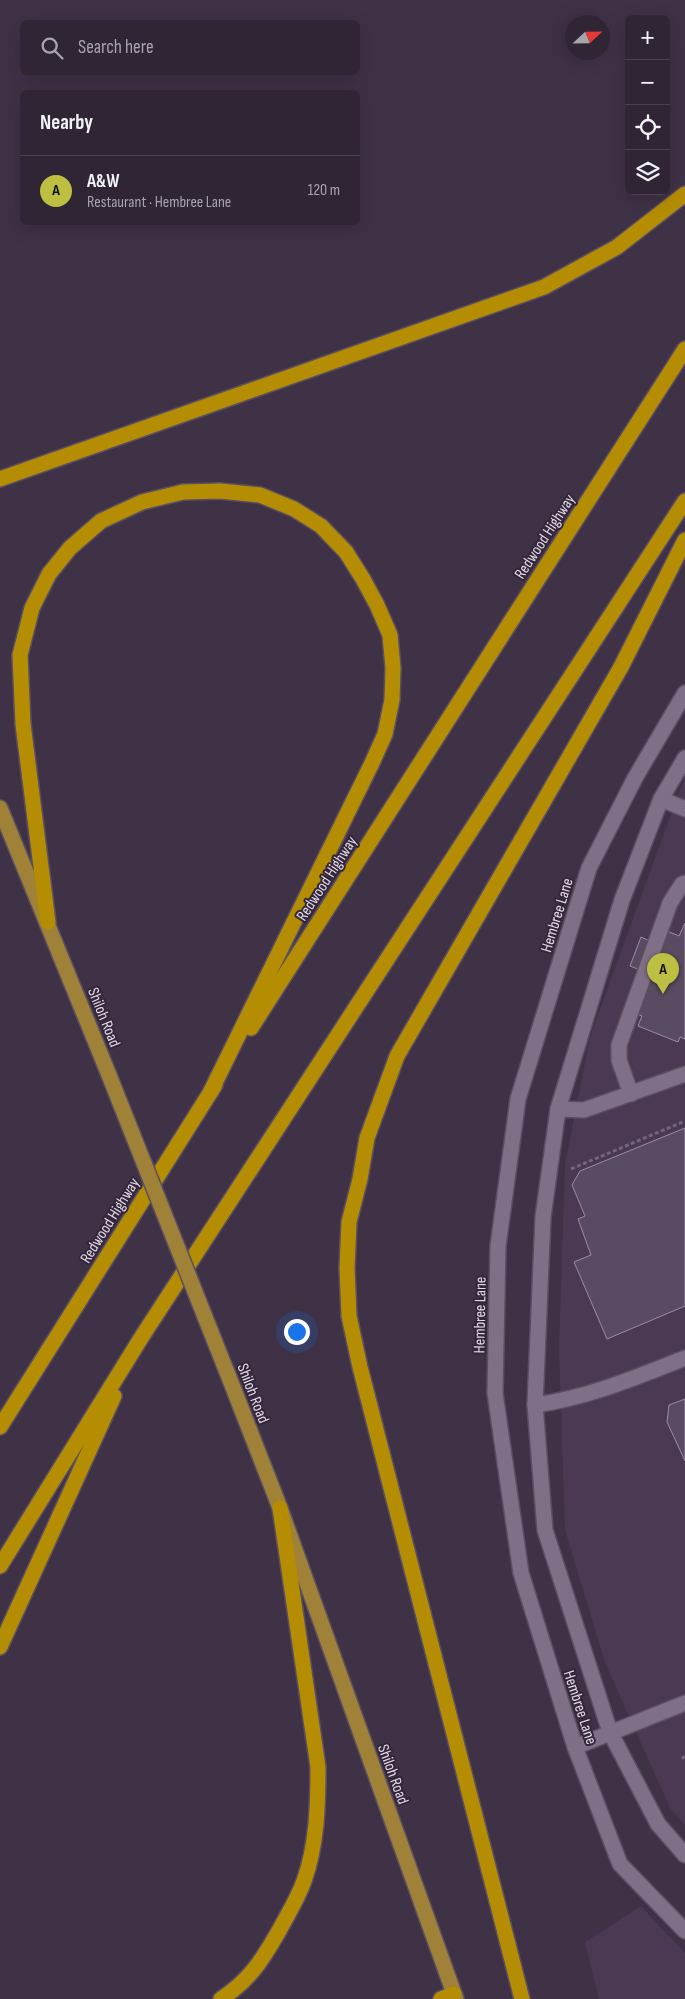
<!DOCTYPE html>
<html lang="en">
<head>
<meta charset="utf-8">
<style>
  :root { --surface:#2f2534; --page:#372d3c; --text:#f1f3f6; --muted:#a7a5ac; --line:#4a424f; --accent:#bdbf43 }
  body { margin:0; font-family:"Sofia Sans Condensed",sans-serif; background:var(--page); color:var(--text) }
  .controls { position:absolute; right:15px; top:15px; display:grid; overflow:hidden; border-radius:8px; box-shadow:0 5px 20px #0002 }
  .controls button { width:45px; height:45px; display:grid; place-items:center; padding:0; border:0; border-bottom:1px solid var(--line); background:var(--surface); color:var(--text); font:25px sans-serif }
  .compass { position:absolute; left:565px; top:15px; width:45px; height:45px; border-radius:50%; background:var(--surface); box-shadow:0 5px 20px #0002; rotate:68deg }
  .you { position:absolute; left:296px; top:1331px; width:18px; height:18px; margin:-12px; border:4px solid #fff; border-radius:50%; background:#1a73e8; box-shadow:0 0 0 8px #1a73e833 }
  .badge { display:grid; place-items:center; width:32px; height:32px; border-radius:50%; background:var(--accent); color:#111; font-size:16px; font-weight:700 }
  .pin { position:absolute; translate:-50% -41px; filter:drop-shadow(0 1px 2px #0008) }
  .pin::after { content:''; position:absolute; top:26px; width:18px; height:15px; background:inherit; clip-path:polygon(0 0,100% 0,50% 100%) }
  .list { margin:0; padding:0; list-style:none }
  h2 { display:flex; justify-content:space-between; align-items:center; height:65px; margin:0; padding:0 20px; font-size:21px }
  h2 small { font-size:16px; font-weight:400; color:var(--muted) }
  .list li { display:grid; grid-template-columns:32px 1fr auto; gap:15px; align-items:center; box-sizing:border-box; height:70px; padding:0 20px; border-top:1px solid var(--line) }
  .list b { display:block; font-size:19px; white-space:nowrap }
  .list p { margin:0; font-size:16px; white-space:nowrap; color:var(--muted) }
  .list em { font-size:16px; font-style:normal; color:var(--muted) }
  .icon { flex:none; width:28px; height:28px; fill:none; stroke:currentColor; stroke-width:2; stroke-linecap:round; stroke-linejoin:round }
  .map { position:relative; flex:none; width:685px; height:1999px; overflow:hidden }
  .search { position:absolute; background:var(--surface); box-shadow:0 5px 20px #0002; left:20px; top:20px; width:340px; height:55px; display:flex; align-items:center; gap:12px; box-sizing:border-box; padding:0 18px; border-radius:8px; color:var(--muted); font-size:19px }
  .panel { position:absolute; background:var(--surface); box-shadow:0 5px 20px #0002; left:20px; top:90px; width:340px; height:135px; border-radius:8px }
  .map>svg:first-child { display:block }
  .built { fill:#4b3954 }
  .building { fill:#594b61; stroke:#9c8ca5 }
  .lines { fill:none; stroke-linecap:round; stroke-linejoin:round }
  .minor-casing { stroke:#5a4e60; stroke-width:18 }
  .major-casing { stroke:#5a4e60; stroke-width:18 }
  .highway-casing { stroke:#5a4e60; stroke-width:18 }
  .path { stroke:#736679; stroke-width:3; stroke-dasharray:4 2.5; stroke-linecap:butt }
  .minor { stroke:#7f6f87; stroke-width:15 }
  .major { stroke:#9f8137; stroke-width:15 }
  .highway { stroke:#b58d02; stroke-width:15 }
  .major-bridge-casing { stroke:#5a4e60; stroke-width:18; stroke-linecap:butt }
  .major-bridge { stroke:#9f8137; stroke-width:15 }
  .labels { text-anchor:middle; stroke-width:4; stroke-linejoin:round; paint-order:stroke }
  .street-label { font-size:16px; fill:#e2d9e6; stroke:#34273b }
</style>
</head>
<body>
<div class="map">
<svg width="685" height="1999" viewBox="0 0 685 1999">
  <rect width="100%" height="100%" fill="#3f3146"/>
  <g class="built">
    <path d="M685,776V1825L670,1808L605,1662L565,1530L559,1347L565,1165L590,1037Z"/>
    <path d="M641,1906L685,1953V1999H599L585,1942Z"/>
  </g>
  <g class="building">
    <path d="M685,923V1039L680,1037L678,1042L638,1026L642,1016L634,1013L650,974L630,966L641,937L659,945L665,930L679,936Z"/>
    <path d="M685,1128V1306L607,1339L574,1262L591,1255L578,1219L585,1216L572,1185L580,1171Z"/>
    <path d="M685,1399V1461L667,1422L669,1405Z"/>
  </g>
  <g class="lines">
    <g class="minor-casing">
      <g id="minor">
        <path d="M685,693L635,778L589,868L518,1099L498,1246L495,1393L521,1573L575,1747L620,1864L685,1931"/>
        <path d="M685,758L661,799L622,900L558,1109L543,1217L535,1405L545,1530L610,1732L658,1824L685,1855"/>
        <path d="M661,799L685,809"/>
        <path d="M631,1094L619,1060V1045L670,903L682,884L685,883"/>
        <path d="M558,1109L584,1110L685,1074"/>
        <path d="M535,1405C590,1397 634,1378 685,1358"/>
        <path d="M575,1747L685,1703"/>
      </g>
    </g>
    <g class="major-casing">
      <g id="major">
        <path d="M0,808L109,1075"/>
        <path d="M234,1390L280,1508L456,1999"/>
      </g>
    </g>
    <g class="highway-casing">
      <g id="highway">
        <path d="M0,479L544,287L617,247L685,194"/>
        <path d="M48,922L23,724L20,655L32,608L49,574L70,548L101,521L142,502L183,492L220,491L260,495L294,509L321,526L346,552L363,579L377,605L390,635L393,668L392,700L385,734L372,763L210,1093"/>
        <path d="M251,1028L685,349"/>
        <path d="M0,1427L215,1085"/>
        <path d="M0,1566L141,1338L685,501"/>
        <path d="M0,1647L114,1396"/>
        <path d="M221,1999C250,1980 263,1959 280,1929C288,1914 298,1898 304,1881C317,1845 318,1805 318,1767L280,1508"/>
        <path d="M441,1999L454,1994"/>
        <path d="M522,1999L360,1367L349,1316L347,1268L349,1222L360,1179L367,1138L397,1056L621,667L685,540"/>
      </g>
    </g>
    <g class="path">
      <path d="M571,1169L685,1121"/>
      <path d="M682,1759L685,1755"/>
    </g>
    <use href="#minor" class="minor"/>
    <use href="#major" class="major"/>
    <use href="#highway" class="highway"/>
    <g class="major-bridge-casing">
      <path id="major-bridge" d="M109,1075L234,1390"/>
    </g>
    <use href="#major-bridge" class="major-bridge"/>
  </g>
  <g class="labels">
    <g class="street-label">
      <text transform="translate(544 536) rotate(-57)" y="6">Redwood Highway</text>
      <text transform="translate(326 878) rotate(-57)" y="6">Redwood Highway</text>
      <text transform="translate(556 915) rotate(-73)" y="6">Hembree Lane</text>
      <text transform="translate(105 1017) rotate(68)" y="6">Shiloh Road</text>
      <text transform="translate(109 1220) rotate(-58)" y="6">Redwood Highway</text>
      <text transform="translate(479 1315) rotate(-89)" y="6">Hembree Lane</text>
      <text transform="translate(254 1393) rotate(69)" y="6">Shiloh Road</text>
      <text transform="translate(581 1707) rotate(72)" y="6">Hembree Lane</text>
      <text transform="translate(394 1774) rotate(70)" y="6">Shiloh Road</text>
    </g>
  </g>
</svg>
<div class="controls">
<button>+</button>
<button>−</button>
<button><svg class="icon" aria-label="locate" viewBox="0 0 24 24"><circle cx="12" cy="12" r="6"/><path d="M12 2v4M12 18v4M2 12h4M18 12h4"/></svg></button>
<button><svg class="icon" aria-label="layers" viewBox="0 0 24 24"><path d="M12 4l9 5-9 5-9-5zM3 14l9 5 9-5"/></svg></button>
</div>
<svg class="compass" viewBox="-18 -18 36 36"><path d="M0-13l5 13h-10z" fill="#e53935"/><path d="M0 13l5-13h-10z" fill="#a7a5ac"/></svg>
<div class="you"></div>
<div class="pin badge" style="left:663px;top:994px">A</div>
<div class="search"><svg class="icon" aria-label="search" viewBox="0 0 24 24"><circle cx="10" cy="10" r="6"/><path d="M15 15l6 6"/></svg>Search here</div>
<section class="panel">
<h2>Nearby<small></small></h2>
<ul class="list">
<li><span class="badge">A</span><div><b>A&amp;W</b><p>Restaurant · Hembree Lane</p></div><em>120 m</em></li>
</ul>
</section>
</div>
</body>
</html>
